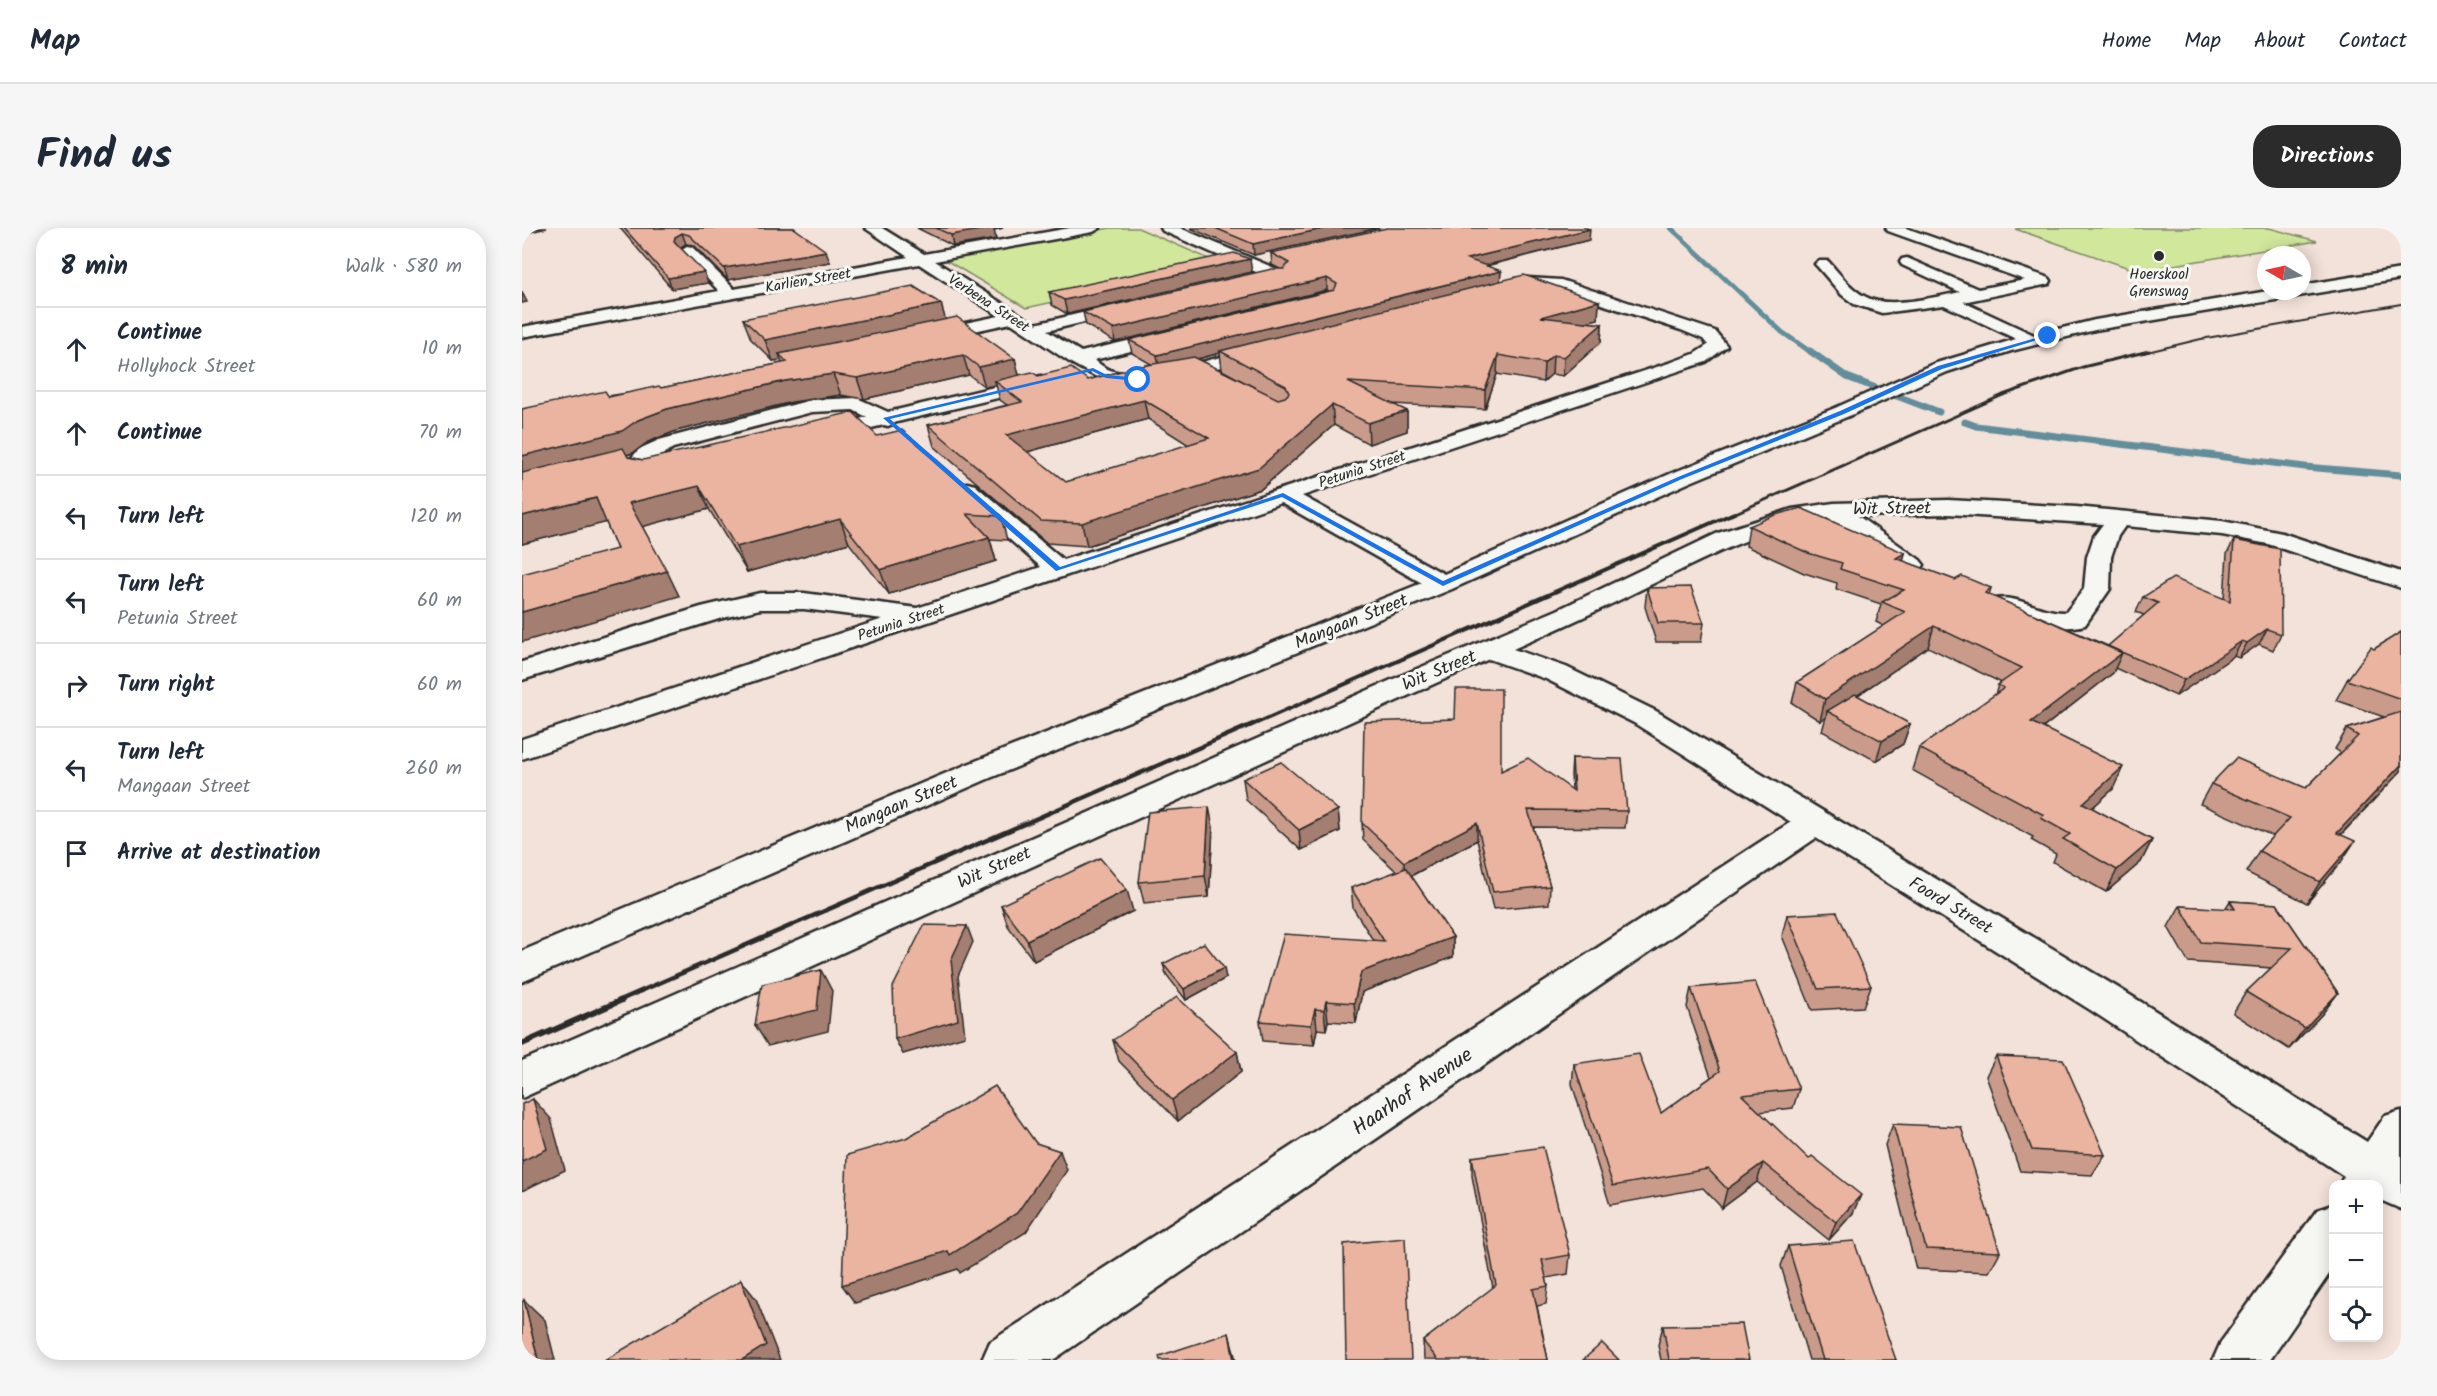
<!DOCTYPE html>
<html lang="en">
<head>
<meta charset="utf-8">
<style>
  :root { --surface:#fff; --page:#f6f6f7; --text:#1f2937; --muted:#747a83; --line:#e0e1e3; --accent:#2b2b2b }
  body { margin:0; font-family:Kalam,sans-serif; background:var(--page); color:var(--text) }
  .controls { position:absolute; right:18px; bottom:18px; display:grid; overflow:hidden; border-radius:12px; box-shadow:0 3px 15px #0003 }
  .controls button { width:54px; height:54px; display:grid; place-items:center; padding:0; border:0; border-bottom:2px solid var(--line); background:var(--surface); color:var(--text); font:30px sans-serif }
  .compass { position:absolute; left:1735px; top:18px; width:54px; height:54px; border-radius:50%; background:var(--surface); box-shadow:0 3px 15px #0003; rotate:279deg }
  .stop { position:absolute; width:18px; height:18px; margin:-14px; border:4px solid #1a73e8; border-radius:50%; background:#fff }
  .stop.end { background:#1a73e8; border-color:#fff; box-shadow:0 2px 6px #0008 }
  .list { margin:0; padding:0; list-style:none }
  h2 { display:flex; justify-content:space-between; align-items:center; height:78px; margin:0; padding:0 24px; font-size:26px }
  h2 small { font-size:20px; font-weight:400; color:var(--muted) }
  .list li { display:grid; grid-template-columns:39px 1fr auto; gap:18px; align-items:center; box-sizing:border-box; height:84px; padding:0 24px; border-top:2px solid var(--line) }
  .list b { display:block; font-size:22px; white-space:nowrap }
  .list p { margin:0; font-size:20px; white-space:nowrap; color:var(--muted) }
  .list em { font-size:20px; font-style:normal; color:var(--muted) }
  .icon { flex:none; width:33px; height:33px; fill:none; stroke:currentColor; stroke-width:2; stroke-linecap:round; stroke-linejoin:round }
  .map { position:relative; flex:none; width:1879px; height:1132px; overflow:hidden; border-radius:24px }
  header { display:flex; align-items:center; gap:36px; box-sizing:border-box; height:84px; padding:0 30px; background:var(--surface); border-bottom:2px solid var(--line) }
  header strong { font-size:28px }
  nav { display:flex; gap:33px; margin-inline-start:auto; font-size:21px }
  .intro { display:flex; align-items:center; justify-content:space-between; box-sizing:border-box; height:144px; padding:0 36px }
  h1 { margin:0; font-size:42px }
  .button { padding:15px 27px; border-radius:24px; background:var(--accent); color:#fff; font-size:21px; font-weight:700 }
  main { display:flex; gap:36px; padding:0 36px }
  aside { flex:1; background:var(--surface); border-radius:24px; box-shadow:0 3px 15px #0003 }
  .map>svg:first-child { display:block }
  .green { fill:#d1e79c; stroke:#7e8964; stroke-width:1.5 }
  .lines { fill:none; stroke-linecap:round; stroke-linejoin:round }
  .stream-far1 { stroke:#628d9b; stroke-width:5 }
  .stream { stroke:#628d9b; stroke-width:7 }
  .minor-casing { stroke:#2b2b2b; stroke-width:5 }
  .minor { fill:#f6f6f2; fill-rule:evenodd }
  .rail-far4 { stroke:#2b2b2b; stroke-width:2 }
  .rail-far3 { stroke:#2b2b2b; stroke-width:3 }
  .rail-far2 { stroke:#2b2b2b; stroke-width:4 }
  .rail-far1 { stroke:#2b2b2b; stroke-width:4.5 }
  .rail { stroke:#2b2b2b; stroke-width:6 }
  .wall { fill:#ca9b8a; stroke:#2b2b2b; stroke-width:1.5; fill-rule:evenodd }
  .shaded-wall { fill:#a47e70; stroke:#2b2b2b; stroke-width:1.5 }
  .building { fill:#ebb4a0; stroke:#2b2b2b; stroke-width:1.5; fill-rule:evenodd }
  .route { fill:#1a73e8 }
  .poi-dot { fill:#2b2b2b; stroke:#f6f6f2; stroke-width:2 }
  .labels { text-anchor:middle; stroke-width:6; stroke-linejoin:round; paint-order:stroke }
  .far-poi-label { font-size:15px; fill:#2b2b2b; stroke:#f6f6f2 }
  .far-street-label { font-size:15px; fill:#2b2b2b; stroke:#f6f6f2 }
  .street-label { font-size:18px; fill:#2b2b2b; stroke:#f6f6f2 }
  .near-street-label { font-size:21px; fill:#2b2b2b; stroke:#f6f6f2 }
</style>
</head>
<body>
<header>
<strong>Map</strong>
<nav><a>Home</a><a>Map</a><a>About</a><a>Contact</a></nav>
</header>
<div class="intro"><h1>Find us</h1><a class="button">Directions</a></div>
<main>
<aside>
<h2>8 min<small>Walk · 580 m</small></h2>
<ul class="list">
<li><svg class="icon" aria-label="ahead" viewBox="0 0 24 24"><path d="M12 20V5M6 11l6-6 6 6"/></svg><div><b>Continue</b><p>Hollyhock Street</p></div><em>10 m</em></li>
<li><svg class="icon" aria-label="ahead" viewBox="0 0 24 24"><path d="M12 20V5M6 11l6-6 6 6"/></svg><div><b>Continue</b></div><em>70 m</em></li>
<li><svg class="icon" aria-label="left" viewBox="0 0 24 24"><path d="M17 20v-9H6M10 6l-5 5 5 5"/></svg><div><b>Turn left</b></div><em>120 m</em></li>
<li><svg class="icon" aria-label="left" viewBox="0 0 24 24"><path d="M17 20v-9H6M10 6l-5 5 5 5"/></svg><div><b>Turn left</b><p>Petunia Street</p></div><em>60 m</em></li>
<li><svg class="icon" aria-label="right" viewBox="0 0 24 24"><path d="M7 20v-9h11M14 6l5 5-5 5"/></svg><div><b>Turn right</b></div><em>60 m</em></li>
<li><svg class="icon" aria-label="left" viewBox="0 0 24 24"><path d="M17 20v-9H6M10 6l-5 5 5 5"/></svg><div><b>Turn left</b><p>Mangaan Street</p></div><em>260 m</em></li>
<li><svg class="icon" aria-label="arrive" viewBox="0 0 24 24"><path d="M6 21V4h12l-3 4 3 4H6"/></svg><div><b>Arrive at destination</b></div></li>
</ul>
</aside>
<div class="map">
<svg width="1879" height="1132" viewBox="0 0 1879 1132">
  <rect width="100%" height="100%" fill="#f3e2d9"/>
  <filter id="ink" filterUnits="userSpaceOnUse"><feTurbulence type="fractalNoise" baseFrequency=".0167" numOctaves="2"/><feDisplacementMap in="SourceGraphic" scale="12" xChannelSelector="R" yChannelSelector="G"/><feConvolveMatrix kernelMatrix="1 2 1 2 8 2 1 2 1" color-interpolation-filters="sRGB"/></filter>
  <g filter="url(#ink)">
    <g class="green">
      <path d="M588,0H616L701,37L504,80L422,31Z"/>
      <path d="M1502,0H1747L1795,13L1616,43L1493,1Z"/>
    </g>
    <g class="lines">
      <path class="stream-far1" d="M1149,0L1260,104L1290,125"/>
      <g class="stream">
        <path d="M1288,123L1325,149L1417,184"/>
        <path d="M1443,194L1454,198L1783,239L1879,247"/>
      </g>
      <g class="minor-casing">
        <g id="minor">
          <path d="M343,0H360L402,26L548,0H578L571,4L413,33L513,96L606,74L612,76L614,79L612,82L525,103L559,124L652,102L658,103L661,107L658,111L572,132C577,135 582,140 588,142C621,156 708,125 743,117L749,118L752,122L749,126L644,153L604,156L584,154L549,135L489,95L406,113L400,112L397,108L400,104L477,88L397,36L0,109V99L197,63L158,22L165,18L170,19L212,61L386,29Z"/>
          <path d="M639,0H658L844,79L846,83L844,87H832L641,3Z"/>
          <path d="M1364,0H1384L1527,50L1529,53L1527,56L1441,74L1512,107L1573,92L1746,63H1780V57L1879,41V51L1573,102L1489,123L1425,144L1327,188L1166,255L930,361L468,550L0,754V723L446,536L900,355L759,275L0,531V511L361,391L282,381H238L197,391L0,452V434L179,379L238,365H282L395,380L519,339L437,267L434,262L437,257L445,255L453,257L541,332L1150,134L1172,126L1186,117L1181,111L1159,102L1037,62L1006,60L981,64L973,59L975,56L1006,50L1039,52L1193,103L1205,118L1184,134L780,268L922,346L1150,245L1313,180L1411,136L1494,111L1422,77L1360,85L1332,76L1320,67L1296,39L1293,36L1296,33H1306C1317,45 1329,62 1344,69C1365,81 1414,69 1438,64L1380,37L1378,34L1380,31L1385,30L1456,61L1503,52L1366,3Z"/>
          <path d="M519,148L526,150L529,154L526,158L375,194L366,198L362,197L298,212L291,210L288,206L291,202L345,189L331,182L290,184L151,220C138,228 126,240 111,237L108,232L117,221L137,212L289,172L335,170L366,184Z"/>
          <path d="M1426,272L1554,279L1700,293L1760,305L1879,344V360L1746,316L1700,307L1603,298L1596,308L1589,329L1588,361L1563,397C1539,403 1484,398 1470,377L1474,371C1495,366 1518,385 1544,384L1562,361L1565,329L1572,308L1581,296L1426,286L1336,288L1398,332L1402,337L1398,342L1389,345L1380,342L1307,290C1241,299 1184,330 1124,359C1080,381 1036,401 991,421L1044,439L1134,483L1598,761L1845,914L1863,888L1879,883V981L1856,971V956H1818L1822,948L1570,783L1294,610L531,1132H460L468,1114L1269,594L1112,495L1024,451L967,431L0,870V833L883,446L1035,382L1196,305L1270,281L1312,275Z"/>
          <path d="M1812,976V1039L1748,1132H1691L1699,1114L1795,982Z"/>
        </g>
      </g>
      <use href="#minor" class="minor"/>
      <path class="rail-far4" d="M1621,125L1679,111L1879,76"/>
      <path class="rail-far3" d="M1209,287L1481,167L1561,139L1627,123"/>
      <path class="rail-far2" d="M728,498L1212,285"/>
      <path class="rail-far1" d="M96,773L731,496"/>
      <path class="rail" d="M0,816L100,772"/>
    </g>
    <g class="wall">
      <path d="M98,0H272L308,34L206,52L172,17L164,16L158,19L186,55L150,61Z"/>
      <path d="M395,0H481L472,2L474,11L431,18Z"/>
      <path d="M668,0H857L732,27Z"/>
      <path d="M1067,12L964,38L979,43L978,53L1077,73L1076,91L1063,94L1080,96L1079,114L1041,148L1030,146L1021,154L975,146L963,181L870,176L885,183V203L847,216L812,197L739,261L565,318L525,315L412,218L406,197L485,177L478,172L474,157L463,159L447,147L342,171L319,167L270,174L154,203L126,214L111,225L105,227L106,229L121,232L355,208L479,288L485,312L468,311L474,333L367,366L327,315L225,344L187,281L120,298L157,368L95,321L84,294L0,316V181L139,160L260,135L259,132L251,133L229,111L221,91L419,76L423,92L493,131L497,147L566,152L629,136L610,125L607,112L807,63L805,62L593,114L564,97L561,84L758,41L750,37L749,25ZM698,125L700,142L735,161L676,131ZM626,191L667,217L544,254L505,224Z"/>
      <path d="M730,44L545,86L530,77L527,64Z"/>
      <path d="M1227,298L1383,325L1381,333L1433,352L1469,360L1467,367L1586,418L1622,387L1614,384L1621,369L1702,371L1705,326L1712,312L1759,406L1751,422L1737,416L1717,430L1712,428L1654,468L1593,440L1591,445L1521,500L1591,561L1570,580L1630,612L1619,634L1584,664L1531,634L1534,626L1509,612L1511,609L1390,542L1397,520L1473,467L1476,457L1480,455L1406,419L1335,468L1388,496L1381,516L1354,533L1300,503L1304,489L1298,493L1270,475L1275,454L1362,398L1354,394L1359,376L1314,361L1315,355L1282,345L1224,318Z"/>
      <path d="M1125,360L1182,395L1179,414H1134L1123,379Z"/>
      <path d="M1879,404V543L1819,607V634L1785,675L1724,644L1737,623L1751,608L1678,576L1689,556L1784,560L1819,525L1813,521L1825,501L1862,489L1814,472L1825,452L1852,421Z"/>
      <path d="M1050,530L1105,583L1103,600L1011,599L1028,658L1027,676L971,681L955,612L889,648L931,709V729L840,764L834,795L806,793L804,802L795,801L792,817L741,813L738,793L851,712L831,680L829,660L875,644L841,612L840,595L979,543L1050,562L1049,547Z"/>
      <path d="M721,551L816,582L818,603L779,622L724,572Z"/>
      <path d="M691,599L687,669L622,675L617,654Z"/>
      <path d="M1708,673L1755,676L1816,765L1800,786L1767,821L1711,785L1724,764L1749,740L1666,734L1646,699L1658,678L1703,681Z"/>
      <path d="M479,677L611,683L512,733L486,698Z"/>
      <path d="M1265,687L1349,758L1341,779L1290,782L1260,708Z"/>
      <path d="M641,736L704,750L664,772L644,746Z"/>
      <path d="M1169,760L1277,861L1271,880L1237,884L1331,985L1307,1012L1235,954L1200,980L1181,960L1088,977L1050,856L1052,836L1139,885L1189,849L1165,779Z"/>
      <path d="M591,812L715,824L719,844L656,893L597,833Z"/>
      <path d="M1474,828L1583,927L1570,947L1498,943L1464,848Z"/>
      <path d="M1371,896L1478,1024L1467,1044L1394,1041L1363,917Z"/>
      <path d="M950,929L1048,1027L1046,1046L1024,1050L1026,1058L1024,1076L1015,1078L1026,1132L902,1131L901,1113L971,1060L950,948Z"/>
      <path d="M1266,1018L1374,1132H1287L1259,1038Z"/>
      <path d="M1141,1098L1227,1132H1139L1136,1117Z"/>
    </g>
    <g class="shaded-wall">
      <path d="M0,0H25L0,6Z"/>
      <path d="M460,0H481L472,2L474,11L431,18L429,7Z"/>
      <path d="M805,0H857L732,27L731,16Z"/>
      <path d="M1068,1L1067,12L945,42V31Z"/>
      <path d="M160,5L164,16L157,20L152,13L153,9Z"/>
      <path d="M304,23L308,34L206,52L202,40Z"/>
      <path d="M728,31L730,44L545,86L542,72Z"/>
      <path d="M979,43L978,55L698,123V125L637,141L635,127Z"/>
      <path d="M182,44L186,55L150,61L146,50Z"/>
      <path d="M805,50V62L593,114L591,101Z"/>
      <path d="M0,64L5,74L0,75Z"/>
      <path d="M1077,73L1076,91L1019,106V89Z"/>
      <path d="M419,76L425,97L257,126L259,132L251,133L243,112Z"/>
      <path d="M1080,96L1079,114L1041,148L1042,129Z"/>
      <path d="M441,127L447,147L342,171L335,150Z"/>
      <path d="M976,127L975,146L963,181V162Z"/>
      <path d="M1031,127L1030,146L1021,154L1022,135Z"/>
      <path d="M493,131L498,151L473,153L474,157L463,159L457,139Z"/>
      <path d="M311,146L319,167L270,174L154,203L126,214L111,225L0,254V228L116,192L145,181L263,153Z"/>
      <path d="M622,172L626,191L490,228L484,207Z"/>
      <path d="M810,177L812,197L739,261L565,318L560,295Z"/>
      <path d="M885,183V203L847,216L846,195Z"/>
      <path d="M177,258L187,281L119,299L107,275Z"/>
      <path d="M74,270L86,294L0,316V288Z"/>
      <path d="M318,291L327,315L225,344L214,319Z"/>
      <path d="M467,309L474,333L367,366L358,342Z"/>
      <path d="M1383,325L1378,345L1374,330Z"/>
      <path d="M145,343L157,368L0,414V384Z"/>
      <path d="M1412,398L1406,419L1309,485L1305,483L1304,489L1298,493L1303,471Z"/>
      <path d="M1745,401L1737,416L1717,430L1725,415Z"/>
      <path d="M1720,413L1712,428L1654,468L1662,452Z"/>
      <path d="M1600,425L1591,445L1500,516L1509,494Z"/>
      <path d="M1388,496L1381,516L1354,533L1360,513Z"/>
      <path d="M1879,537V543L1801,625L1815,605Z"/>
      <path d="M1601,539L1591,561L1551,597L1561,575Z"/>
      <path d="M687,579L691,599L687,669L683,648Z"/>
      <path d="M816,582L818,603L779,622L777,602Z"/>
      <path d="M955,595V612L883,651L882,634Z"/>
      <path d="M1630,612L1619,634L1584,664L1595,642Z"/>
      <path d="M1833,613L1819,634L1785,675L1798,654Z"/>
      <path d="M605,662L611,683L512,733L505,712Z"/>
      <path d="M445,698L451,714L436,748L443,808L381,826L373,811Z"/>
      <path d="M931,709V729L840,764L834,795L832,775L839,744Z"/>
      <path d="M702,740L704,750L664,772L662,761Z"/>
      <path d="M299,742L310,763L306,803L246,818L233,797Z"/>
      <path d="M1816,765L1800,786L1767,821L1783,800Z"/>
      <path d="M804,773L806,793L804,802L802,782Z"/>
      <path d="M793,781L795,801L792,817L789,797Z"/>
      <path d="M715,824L719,844L656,893L650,872Z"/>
      <path d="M11,871L29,891L43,942L0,963V933Z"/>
      <path d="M538,923L545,942L504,1004L438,1045L436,1041L333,1075L320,1057Z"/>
      <path d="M1241,935L1235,954L1200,980L1205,961Z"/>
      <path d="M1339,967L1331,985L1307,1012L1314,994Z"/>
      <path d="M219,1052L234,1071L258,1132H220Z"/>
      <path d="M2,1072L23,1092L33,1132H16Z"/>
      <path d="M707,1105L714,1132H712Z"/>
    </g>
    <g class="building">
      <path d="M102,0H272L304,23L202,40L167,7L160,5L153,9L152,13L182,44L146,50Z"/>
      <path d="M414,0H470L429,7Z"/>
      <path d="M693,0H805L731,16Z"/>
      <path d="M865,0H1064L1068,1L945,31L979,43L635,127L607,112L812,62L815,56L805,50L591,101L561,84L750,41H762L767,35L749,25Z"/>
      <path d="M712,25L728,31L542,72L527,64Z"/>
      <path d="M1002,47L1077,73L1019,89L1080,96L1042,129L1031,127L1022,135L976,127L963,162L826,154L885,183L846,195L810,177L737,240L560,295L519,293L406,197L500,174L473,153L510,144L516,148L549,140L566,152L614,139L672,129L756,171L763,169L767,165L764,158L698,123ZM622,172L687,210L544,254L484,207Z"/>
      <path d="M391,58L419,76L243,112L221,91Z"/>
      <path d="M435,89L493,131L457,139L441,127L335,150L311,146L263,153L145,181L116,192L100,203L0,228V181L83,163L87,169L137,158L139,160L265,134L257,126Z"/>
      <path d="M331,184L355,208L380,202L479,288L445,286L467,309L358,342L318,291L214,319L177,258L107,275L145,343L0,384V346L95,321L74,270L0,288V245L101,220L106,229L121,232Z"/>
      <path d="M1279,280L1383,325L1374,330L1433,352L1440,348L1469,360L1463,365L1600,425L1509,494L1601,539L1561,575L1630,612L1595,642L1541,611L1548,606L1519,590L1522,587L1397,520L1482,460L1476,457L1500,440L1412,398L1303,471L1275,454L1383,384L1360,374L1382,362L1318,341L1320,335L1286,325L1227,298L1253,287Z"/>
      <path d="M1712,312L1758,321L1759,406L1745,401L1725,415L1720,413L1662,452L1586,418L1636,375L1621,369L1651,350L1708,373Z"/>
      <path d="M1169,359L1182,395H1136L1125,360Z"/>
      <path d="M1879,404V471L1825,452L1849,419L1852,421Z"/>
      <path d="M934,461H979V543L1006,530L1052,563L1050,530L1100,531L1105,583L1006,582L1028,658L971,664L955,595L882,634L840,595L842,494L933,491Z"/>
      <path d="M1333,466L1388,496L1360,513L1305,483Z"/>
      <path d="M1879,484V537L1815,605L1833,613L1798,654L1737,623L1768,590L1689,556L1714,530L1784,560L1836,508L1825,501Z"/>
      <path d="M759,534L816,582L777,602L721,551Z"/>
      <path d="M687,579L683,648L617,654L626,584Z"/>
      <path d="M578,630L605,662L505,712L479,677Z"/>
      <path d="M884,640L931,709L839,744L832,775L804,773L802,782L793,781L789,797L738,793L762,706L862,713L829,660Z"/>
      <path d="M1708,673L1755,676L1816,765L1783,800L1724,764L1770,720L1679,714L1658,678L1713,681Z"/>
      <path d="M1315,684L1349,758L1296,761L1265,687Z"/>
      <path d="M402,697L445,698L429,732L436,792L373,811L371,759Z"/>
      <path d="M682,715L702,740L662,761L641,736Z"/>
      <path d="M299,742L295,782L233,797L240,756Z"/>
      <path d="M1233,754L1277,861L1220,867L1287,931L1290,928L1339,967L1314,994L1241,935L1205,961L1186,941L1091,958L1052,836L1117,826L1139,885L1198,843L1169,760Z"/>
      <path d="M655,769L715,824L650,872L591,812Z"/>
      <path d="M1474,828L1541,831L1583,927L1510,922Z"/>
      <path d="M473,858L514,915L538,923L495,985L428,1027L426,1023L320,1057L325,927L384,910Z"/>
      <path d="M11,871L25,921L0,933V876Z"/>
      <path d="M1371,896L1439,899L1478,1024L1404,1021Z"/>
      <path d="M1021,919L1048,1027L1020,1032L1026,1058L1011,1061L1026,1132H916L901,1113L974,1057L950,929Z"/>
      <path d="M883,1010L889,1132H824L822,1016Z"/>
      <path d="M1332,1013L1374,1132H1301L1266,1018Z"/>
      <path d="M219,1052L244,1117L220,1132H83Z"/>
      <path d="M2,1072L16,1132H0V1074Z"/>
      <path d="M1220,1096L1227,1132H1147L1141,1098Z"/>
      <path d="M707,1105L712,1132H638L637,1128Z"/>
      <path d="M1080,1115L1097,1132H1061Z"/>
    </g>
  </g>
  <path class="route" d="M1524,107L1528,108L1420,141L1322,186L1160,251L921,358L760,269L534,343L361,190L571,140L585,147L618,150L616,153L584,150L570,143L368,191L538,339L761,265L921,353L1156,249L1318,183L1416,138Z"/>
  <circle class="poi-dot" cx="1637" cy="28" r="6"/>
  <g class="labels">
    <g class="far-poi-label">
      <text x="1637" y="51">Hoerskool<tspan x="1637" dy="17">Grenswag</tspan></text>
    </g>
    <g class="far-street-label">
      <text transform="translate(286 52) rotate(-10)" y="5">Karlien Street</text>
      <text transform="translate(467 75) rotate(33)" y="5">Verbena Street</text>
      <text transform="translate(840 241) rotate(-18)" y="5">Petunia Street</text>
      <text transform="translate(379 394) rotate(-18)" y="5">Petunia Street</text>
    </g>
    <g class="street-label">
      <text transform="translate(1370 280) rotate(-1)" y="6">Wit Street</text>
      <text transform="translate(829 393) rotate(-22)" y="6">Mangaan Street</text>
      <text transform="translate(917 442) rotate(-23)" y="6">Wit Street</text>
      <text transform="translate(379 576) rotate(-23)" y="6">Mangaan Street</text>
      <text transform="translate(472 639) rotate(-24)" y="6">Wit Street</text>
      <text transform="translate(1429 677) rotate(31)" y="6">Foord Street</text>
    </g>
    <g class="near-street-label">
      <text transform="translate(890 863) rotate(-34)" y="7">Haarhof Avenue</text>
    </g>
  </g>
</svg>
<div class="controls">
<button>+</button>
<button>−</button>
<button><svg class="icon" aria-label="locate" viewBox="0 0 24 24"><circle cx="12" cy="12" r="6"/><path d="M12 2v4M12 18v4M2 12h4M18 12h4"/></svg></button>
</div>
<svg class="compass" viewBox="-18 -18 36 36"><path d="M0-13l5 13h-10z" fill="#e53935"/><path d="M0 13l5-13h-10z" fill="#747a83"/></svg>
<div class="stop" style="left:616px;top:152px"></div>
<div class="stop end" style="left:1526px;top:108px"></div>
</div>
</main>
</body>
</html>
